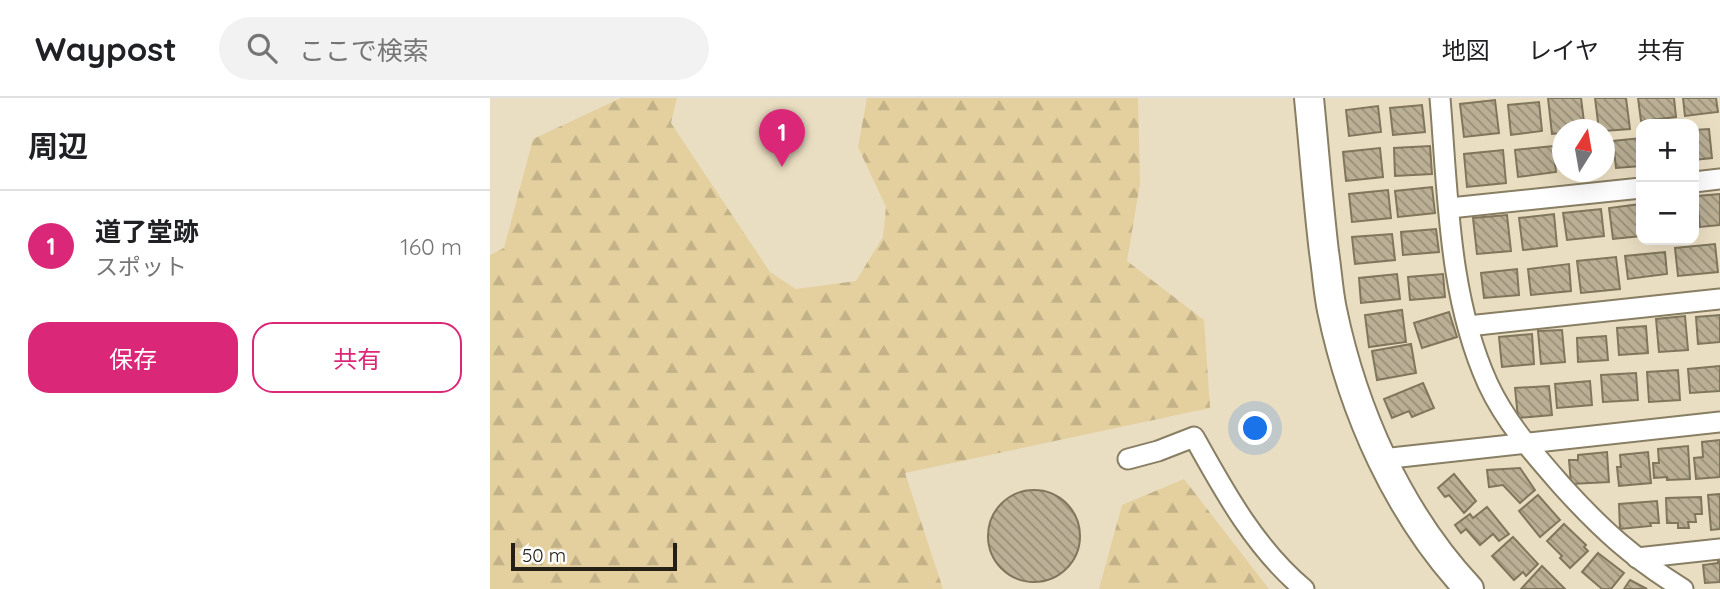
<!DOCTYPE html>
<html lang="ja">
<head>
<meta charset="utf-8">
<style>
  :root { --surface:#fff; --page:#f2f2f2; --text:#202124; --muted:#757577; --line:#e0e0e0; --accent:#db2777 }
  body { margin:0; font-family:Quicksand,"Noto Sans JP",sans-serif; background:var(--page); color:var(--text) }
  .controls { position:absolute; right:21px; top:21px; display:grid; overflow:hidden; border-radius:14px; box-shadow:0 7px 28px #0002 }
  .controls button { width:63px; height:63px; display:grid; place-items:center; padding:0; border:0; border-bottom:2px solid var(--line); background:var(--surface); color:var(--text); font:35px sans-serif }
  .compass { position:absolute; left:1062px; top:21px; width:63px; height:63px; border-radius:50%; background:var(--surface); box-shadow:0 7px 28px #0002; rotate:11deg }
  .scale { position:absolute; left:21px; bottom:18px; width:166px; box-sizing:border-box; padding-left:7px; border:4px solid #242015; border-top:0; font-size:19px; line-height:24px; white-space:nowrap; color:#242015; -webkit-text-stroke:5px #fff; paint-order:stroke }
  .you { position:absolute; left:766px; top:331px; width:24px; height:24px; margin:-18px; border:5px solid #fff; border-radius:50%; background:#1a73e8; box-shadow:0 0 0 10px #1a73e833 }
  .badge { display:grid; place-items:center; width:46px; height:46px; border-radius:50%; background:var(--accent); color:#fff; font-size:23px; font-weight:700 }
  .pin { position:absolute; translate:-50% -58px; filter:drop-shadow(0 2px 4px #0008) }
  .pin::after { content:''; position:absolute; top:37px; width:24px; height:21px; background:inherit; clip-path:polygon(0 0,100% 0,50% 100%) }
  .list { margin:0; padding:0; list-style:none }
  h2 { display:flex; justify-content:space-between; align-items:center; height:91px; margin:0; padding:0 28px; font-size:30px }
  h2 small { font-size:23px; font-weight:400; color:var(--muted) }
  .list li { display:grid; grid-template-columns:46px 1fr auto; gap:21px; align-items:center; box-sizing:border-box; height:112px; padding:0 28px; border-top:2px solid var(--line) }
  .list b { display:block; font-size:26px; white-space:nowrap }
  .list p { margin:0; font-size:23px; white-space:nowrap; color:var(--muted) }
  .list em { font-size:23px; font-style:normal; color:var(--muted) }
  .actions { display:flex; gap:14px; padding:21px 28px }
  .actions a { flex:1; padding:16px 0; border:2px solid var(--accent); border-radius:21px; text-align:center; font-size:24px; color:var(--accent) }
  .actions .main { background:var(--accent); color:#fff }
  .icon { flex:none; width:38px; height:38px; fill:none; stroke:currentColor; stroke-width:2; stroke-linecap:round; stroke-linejoin:round }
  .map { position:relative; flex:none; width:1230px; height:491px; overflow:hidden }
  header { display:flex; align-items:center; gap:42px; box-sizing:border-box; height:98px; padding:0 35px; background:var(--surface); border-bottom:2px solid var(--line) }
  header strong { font-size:33px }
  nav { display:flex; gap:38px; margin-inline-start:auto; font-size:24px }
  .search { width:490px; height:63px; background:var(--page); display:flex; align-items:center; gap:18px; box-sizing:border-box; padding:0 24px; border-radius:38px; color:var(--muted); font-size:26px }
  main { display:flex }
  aside { flex:1; background:var(--surface) }
  .map>svg:first-child { display:block }
  .forest { fill:url(#forest-firs) }
  .building { fill:url(#building-back-hatch); stroke:#80765c; stroke-width:2 }
  .lines { fill:none; stroke-linecap:round; stroke-linejoin:round }
  .street-casing { stroke:#887e64; stroke-width:23 }
  .secondary-casing { stroke:#887e64; stroke-width:32 }
  .street { stroke:#fff; stroke-width:19 }
  .secondary { stroke:#fff; stroke-width:28 }
</style>
</head>
<body>
<header>
<strong>Waypost</strong>
<div class="search"><svg class="icon" aria-label="search" viewBox="0 0 24 24"><circle cx="10" cy="10" r="6"/><path d="M15 15l6 6"/></svg>ここで検索</div>
<nav><a>地図</a><a>レイヤ</a><a>共有</a></nav>
</header>
<main>
<aside>
<h2>周辺<small></small></h2>
<ul class="list">
<li><span class="badge">1</span><div><b>道了堂跡</b><p>スポット</p></div><em>160 m</em></li>
</ul>
<div class="actions"><a class="main">保存</a><a>共有</a></div>
</aside>
<div class="map">
<svg width="1230" height="491" viewBox="0 0 1230 491">
  <defs>
    <pattern id="forest-firs" width="22" height="20" patternUnits="userSpaceOnUse" patternTransform="scale(1.75)"><rect width="22" height="20" fill="#e4d09f"/><path d="M5 1l3.5 6h-7zM16 11l3.5 6h-7z" fill="#c3b288"/></pattern>
    <pattern id="building-back-hatch" width="6" height="6" patternUnits="userSpaceOnUse" patternTransform="scale(1.75)"><rect width="6" height="6" fill="#bbb095"/><path d="M-1 5l2 2M0 0l6 6M5-1l2 2" fill="none" stroke="#988f78"/></pattern>
  </defs>
  <rect width="100%" height="100%" fill="#eadec2"/>
  <g class="forest">
    <path d="M131,0H187L181,25L280,174L306,191L366,183L393,139L396,109L368,49L377,0H648L650,86L637,163L714,222L720,310L415,375L453,491H0V157L14,150L43,41Z"/>
    <path d="M694,381L779,491H609L632,407Z"/>
  </g>
  <g class="building">
    <path d="M1058,0H1091L1095,32H1072V35L1062,36Z"/>
    <path d="M1105,0H1136L1140,31L1114,33V32H1109Z"/>
    <path d="M1148,0H1184L1186,19L1151,23Z"/>
    <path d="M1193,0H1226L1228,14L1195,18Z"/>
    <path d="M1005,2L1009,35L974,39L970,6Z"/>
    <path d="M1049,4L1052,33L1021,37L1018,7Z"/>
    <path d="M932,7L935,34L903,37L900,10Z"/>
    <path d="M888,8L891,34L859,38L856,12Z"/>
    <path d="M1219,31L1222,60L1204,62V32Z"/>
    <path d="M1151,40V68L1126,70L1123,43Z"/>
    <path d="M940,48L942,76L905,78L904,50Z"/>
    <path d="M1063,48L1066,74L1028,79L1025,52Z"/>
    <path d="M890,50L893,79L856,83L853,54Z"/>
    <path d="M1013,52L1016,85L977,89L974,56Z"/>
    <path d="M942,89L945,115L908,119L905,93Z"/>
    <path d="M898,92L901,120L862,124L859,96Z"/>
    <path d="M1230,96V127L1210,129L1207,98Z"/>
    <path d="M1151,106V138L1123,141L1119,110Z"/>
    <path d="M1111,111L1114,138L1077,142L1073,115Z"/>
    <path d="M1064,116L1067,148L1033,152L1029,120Z"/>
    <path d="M1017,117L1021,153L987,156L983,120Z"/>
    <path d="M946,131L949,154L913,157L911,134Z"/>
    <path d="M902,136L905,162L865,166L862,139Z"/>
    <path d="M1225,146L1228,174L1188,178L1185,150Z"/>
    <path d="M1175,154L1177,176L1138,181L1135,158Z"/>
    <path d="M1126,159L1130,191L1091,195L1087,163Z"/>
    <path d="M1079,166L1081,193L1041,197L1038,171Z"/>
    <path d="M1027,171L1029,197L994,200L991,175Z"/>
    <path d="M907,176L910,201L871,205L869,180Z"/>
    <path d="M953,176L955,199L920,202L918,179Z"/>
    <path d="M912,212L916,244L879,249L875,217Z"/>
    <path d="M959,214L967,239L932,250L924,225Z"/>
    <path d="M1230,217V244L1208,246L1206,219Z"/>
    <path d="M1195,218L1198,252L1169,254L1166,221Z"/>
    <path d="M1156,228L1158,255L1129,257L1127,230Z"/>
    <path d="M1072,232L1075,264L1051,266L1048,233Z"/>
    <path d="M1042,236L1044,266L1012,269L1009,239Z"/>
    <path d="M1116,238L1118,262L1088,264L1087,240Z"/>
    <path d="M921,246L926,275L887,282L882,253Z"/>
    <path d="M1230,268V293L1200,295L1198,271Z"/>
    <path d="M1188,272L1190,302L1159,304L1157,274Z"/>
    <path d="M1146,275L1148,302L1113,304L1111,277Z"/>
    <path d="M1100,283L1102,307L1067,310L1065,286Z"/>
    <path d="M933,285L944,310L922,319L919,313L902,320L894,301Z"/>
    <path d="M1059,288L1062,317L1028,320L1025,290Z"/>
    <path d="M1230,342V379L1206,381L1204,360L1213,359L1212,344Z"/>
    <path d="M1198,348L1200,381L1177,382V379L1164,380L1163,365H1169L1168,351Z"/>
    <path d="M1117,354L1119,384L1081,386L1079,362H1088V357Z"/>
    <path d="M1158,354L1161,385L1129,388L1127,369H1131L1130,357Z"/>
    <path d="M1030,370L1045,392L1030,405L1013,387L999,389L997,372Z"/>
    <path d="M964,376L986,403L974,415L959,397L955,399L948,390Z"/>
    <circle cx="544" cy="438" r="46"/>
    <path d="M1230,396V431L1221,432L1218,397Z"/>
    <path d="M1048,397L1070,422L1050,439L1029,413Z"/>
    <path d="M1211,399L1212,416H1205L1206,424H1198L1199,430H1188V425H1177L1176,400Z"/>
    <path d="M1167,403L1169,425H1160L1161,428L1130,431L1129,406Z"/>
    <path d="M997,409L1019,436L1009,443L1003,436L990,447L976,431L971,435L965,427L980,416L983,420Z"/>
    <path d="M1074,426L1096,447L1094,449L1098,453L1080,470L1070,460L1072,458L1057,443Z"/>
    <path d="M1023,439L1048,466L1036,478L1033,474L1024,482L1002,458Z"/>
    <path d="M1108,455L1134,475L1121,491H1112L1092,474Z"/>
    <path d="M1228,463H1230V484L1215,485L1213,467L1228,465Z"/>
    <path d="M1052,468L1075,491H1031Z"/>
    <path d="M1140,482L1157,491H1134Z"/>
  </g>
  <g class="lines">
    <g class="street-casing">
      <g id="street">
        <path d="M950,0C958,95 958,198 998,286C1016,325 1045,357 1073,389C1112,432 1143,460 1193,491"/>
        <path d="M1204,84L1230,81"/>
        <path d="M960,110L1151,90"/>
        <path d="M978,228L1230,201"/>
        <path d="M638,361L668,353L704,339C734,393 765,450 814,491"/>
        <path d="M892,361L1230,324"/>
        <path d="M1147,460L1230,451"/>
      </g>
    </g>
    <g class="secondary-casing">
      <path id="secondary" d="M819,0C824,51 828,103 834,154C837,173 838,193 842,212C863,313 908,415 979,491"/>
    </g>
    <use href="#street" class="street"/>
    <use href="#secondary" class="secondary"/>
  </g>
</svg>
<div class="controls">
<button>+</button>
<button>−</button>
</div>
<svg class="compass" viewBox="-18 -18 36 36"><path d="M0-13l5 13h-10z" fill="#e53935"/><path d="M0 13l5-13h-10z" fill="#757577"/></svg>
<div class="scale">50 m</div>
<div class="you"></div>
<div class="pin badge" style="left:292px;top:69px">1</div>
</div>
</main>
</body>
</html>
